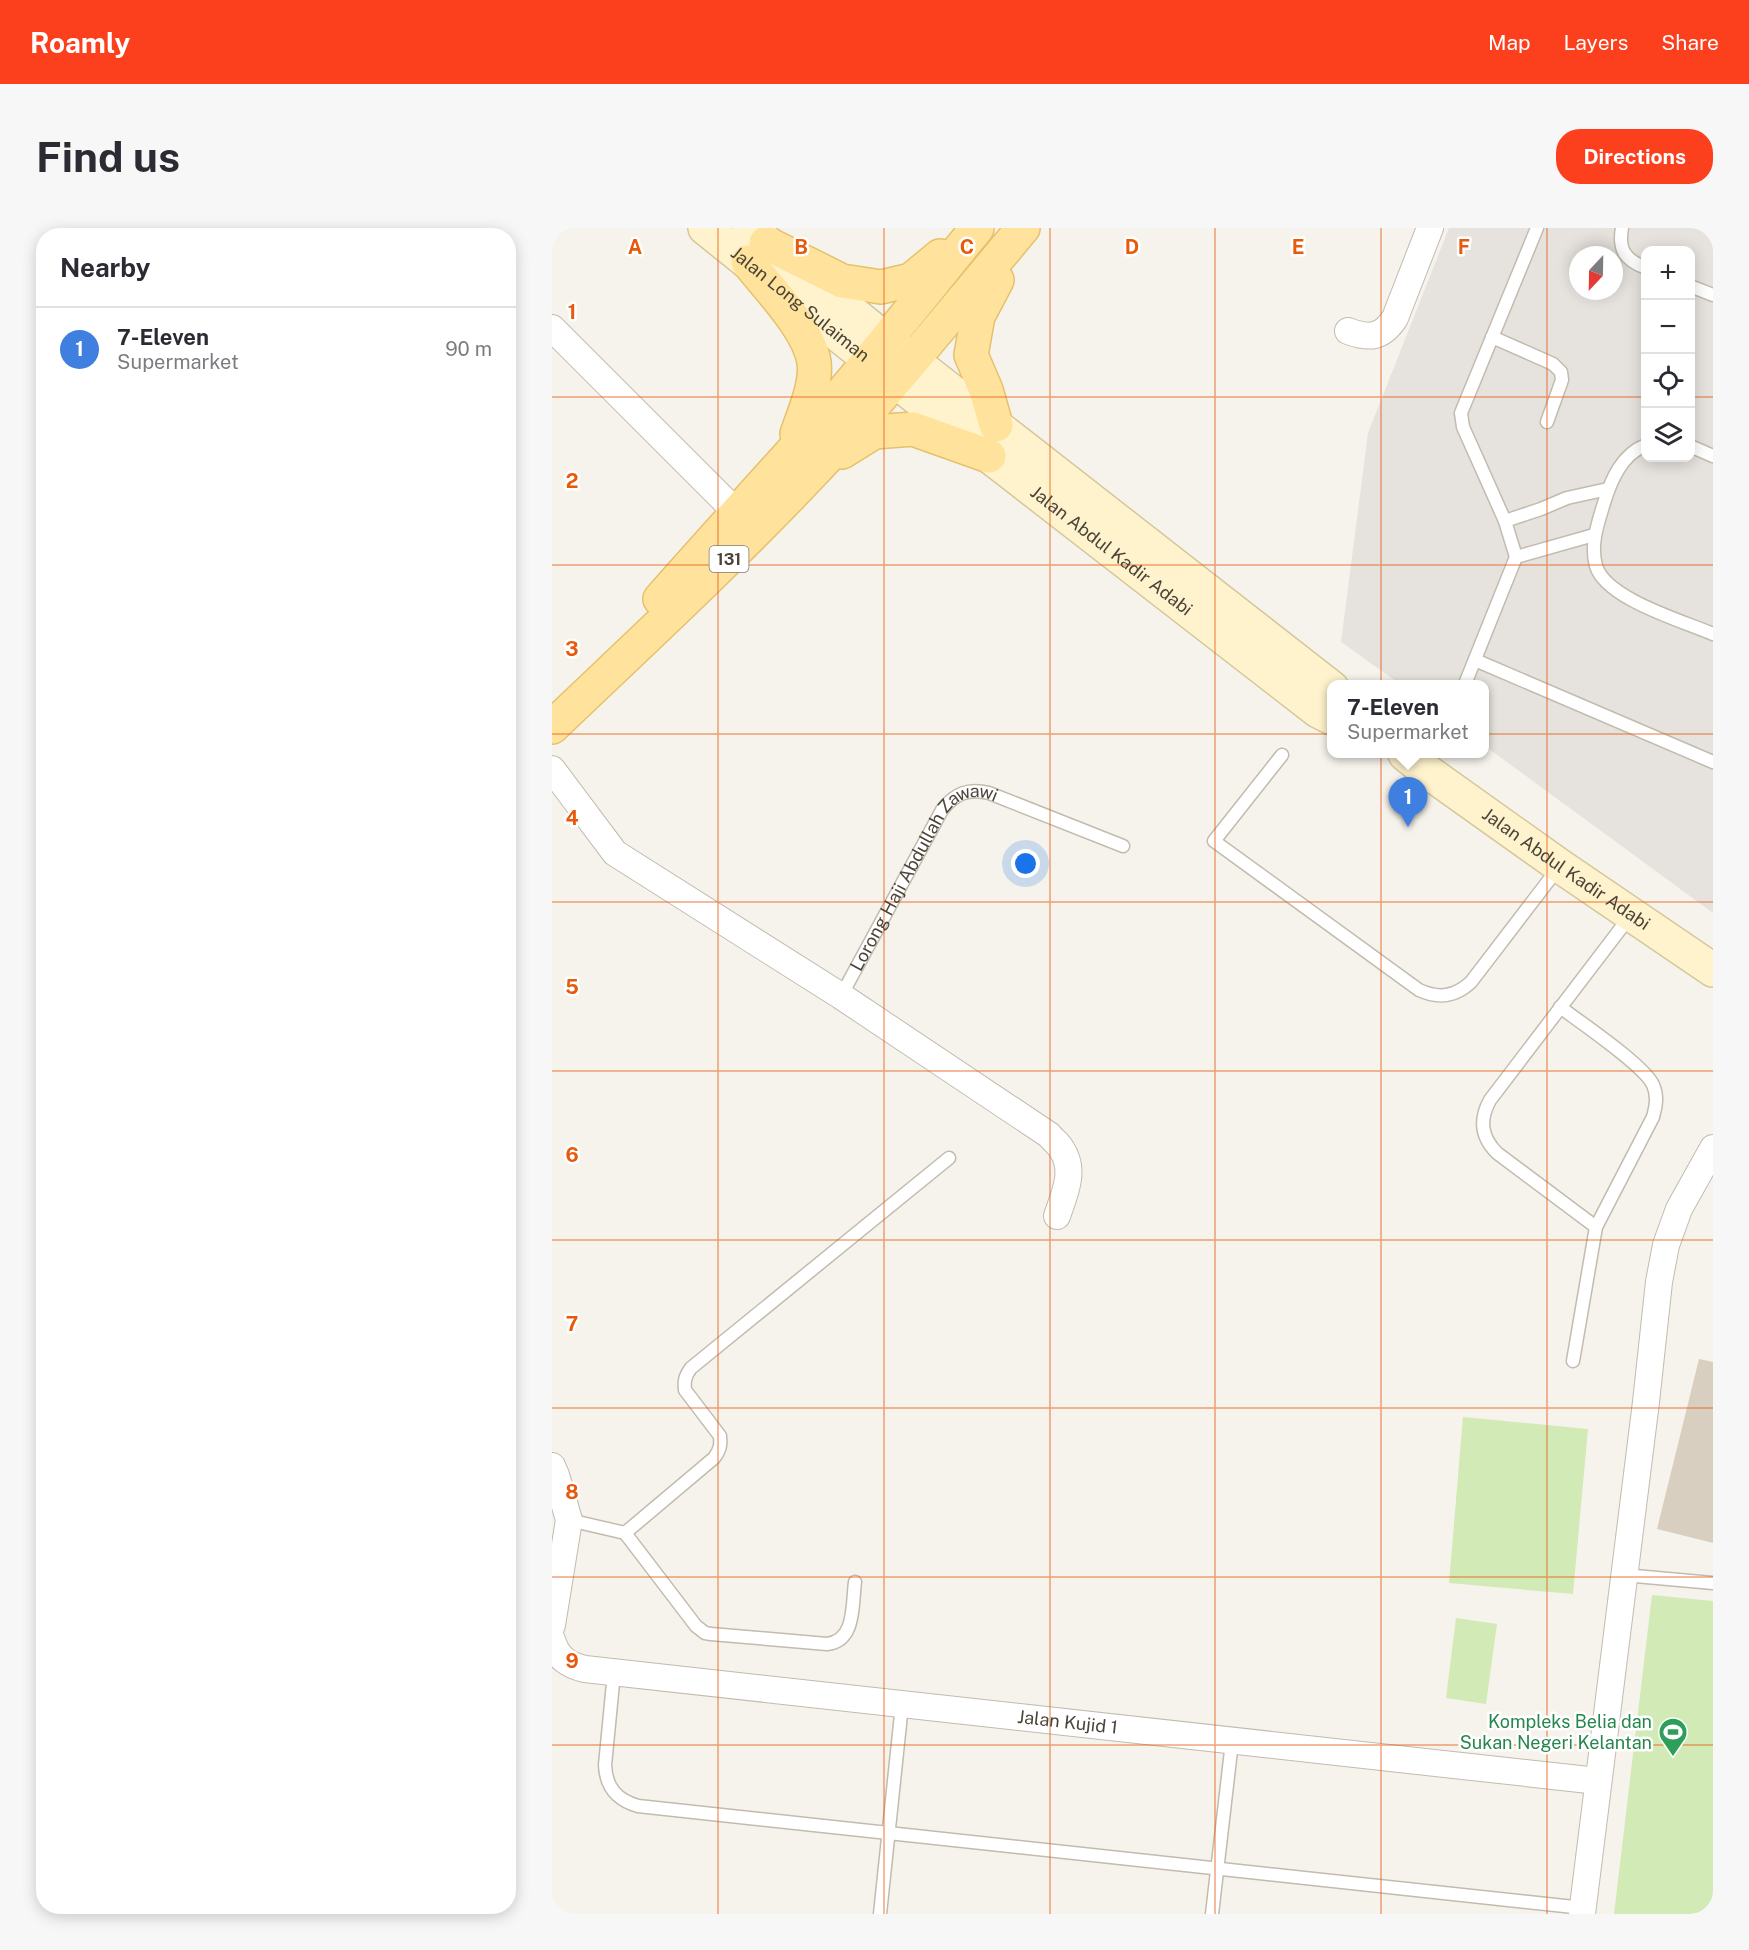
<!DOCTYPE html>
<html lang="en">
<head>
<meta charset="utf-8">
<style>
  :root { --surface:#fff; --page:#f7f7f7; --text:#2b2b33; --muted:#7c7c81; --line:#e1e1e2; --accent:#fc3f1d }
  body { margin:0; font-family:"Public Sans",sans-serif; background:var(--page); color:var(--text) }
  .controls { position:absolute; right:18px; top:18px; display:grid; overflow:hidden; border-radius:12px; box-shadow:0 3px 15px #0003 }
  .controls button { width:54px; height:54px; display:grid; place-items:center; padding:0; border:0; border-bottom:2px solid var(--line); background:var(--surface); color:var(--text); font:30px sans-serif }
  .compass { position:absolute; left:1017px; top:18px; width:54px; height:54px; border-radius:50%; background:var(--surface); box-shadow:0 3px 15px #0003; rotate:202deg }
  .you { position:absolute; left:474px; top:636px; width:21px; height:21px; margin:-15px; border:4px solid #fff; border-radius:50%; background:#1a73e8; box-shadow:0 0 0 9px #1a73e833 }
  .badge { display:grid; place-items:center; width:39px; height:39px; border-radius:50%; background:var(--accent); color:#fff; font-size:20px; font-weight:700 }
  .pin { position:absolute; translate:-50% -50px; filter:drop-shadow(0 2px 3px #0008) }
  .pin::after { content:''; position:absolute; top:32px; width:21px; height:18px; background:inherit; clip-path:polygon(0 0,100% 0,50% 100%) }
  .popup { position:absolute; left:775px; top:452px; width:162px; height:78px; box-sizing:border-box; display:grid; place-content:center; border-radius:12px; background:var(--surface); filter:drop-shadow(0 2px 4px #0005); font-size:20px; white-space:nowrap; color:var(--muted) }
  .popup b { font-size:22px; color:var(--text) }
  .popup::after { content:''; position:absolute; left:50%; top:100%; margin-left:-12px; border:12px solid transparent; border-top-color:var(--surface) }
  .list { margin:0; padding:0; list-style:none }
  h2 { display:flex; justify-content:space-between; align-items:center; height:78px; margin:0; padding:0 24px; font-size:26px }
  h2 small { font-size:20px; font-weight:400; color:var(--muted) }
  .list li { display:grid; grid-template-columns:39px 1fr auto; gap:18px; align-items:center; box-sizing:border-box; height:84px; padding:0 24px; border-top:2px solid var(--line) }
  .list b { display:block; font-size:22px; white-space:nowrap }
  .list p { margin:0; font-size:20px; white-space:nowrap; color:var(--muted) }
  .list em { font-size:20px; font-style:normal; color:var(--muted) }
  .icon { flex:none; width:33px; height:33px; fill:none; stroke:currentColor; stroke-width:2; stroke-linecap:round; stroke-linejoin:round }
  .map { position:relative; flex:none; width:1161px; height:1686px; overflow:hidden; border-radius:24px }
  header { display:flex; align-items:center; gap:36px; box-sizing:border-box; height:84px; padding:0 30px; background:var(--accent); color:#fff }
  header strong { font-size:28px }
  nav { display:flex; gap:33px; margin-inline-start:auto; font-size:21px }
  .intro { display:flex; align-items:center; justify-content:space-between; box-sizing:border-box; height:144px; padding:0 36px }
  h1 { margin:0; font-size:42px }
  .button { padding:15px 27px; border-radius:24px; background:var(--accent); color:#fff; font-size:21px; font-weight:700 }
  main { display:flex; gap:36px; padding:0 36px }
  aside { flex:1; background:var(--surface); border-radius:24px; box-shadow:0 3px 15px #0003 }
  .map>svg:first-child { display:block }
  .industrial { fill:#e6e2dd; fill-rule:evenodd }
  .green { fill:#d2eab5 }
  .building { fill:#d8cfc1 }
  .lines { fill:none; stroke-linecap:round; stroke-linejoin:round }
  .service-casing { stroke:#c2bbae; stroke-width:15 }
  .minor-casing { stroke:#c2bbae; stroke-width:28 }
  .secondary-casing { stroke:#d6c79b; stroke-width:36 }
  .primary-casing { stroke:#e6c16a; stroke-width:36 }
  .service { stroke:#fff; stroke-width:12 }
  .minor { stroke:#fff; stroke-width:26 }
  .secondary { stroke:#fff3cd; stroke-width:33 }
  .primary { stroke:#ffe39c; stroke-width:33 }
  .grid { fill:none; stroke:#e8590c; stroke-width:1.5; stroke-opacity:0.55 }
  .labels { text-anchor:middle; stroke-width:5; stroke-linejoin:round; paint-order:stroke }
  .shield { fill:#fff; stroke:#817c74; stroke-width:1.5 }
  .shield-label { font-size:16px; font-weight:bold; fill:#4b4439 }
  .street-label { font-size:18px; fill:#4b4439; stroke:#fff }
  .leisure-label { font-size:18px; fill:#27864d; stroke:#fff; text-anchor:end }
  .grid-label { font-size:20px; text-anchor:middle; font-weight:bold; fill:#e8590c; stroke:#fff; stroke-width:5; stroke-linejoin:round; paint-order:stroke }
</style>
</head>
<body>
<header>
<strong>Roamly</strong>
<nav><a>Map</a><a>Layers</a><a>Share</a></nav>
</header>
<div class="intro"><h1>Find us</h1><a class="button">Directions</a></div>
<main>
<aside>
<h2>Nearby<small></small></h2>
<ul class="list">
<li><span class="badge" style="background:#3f7fe0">1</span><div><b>7-Eleven</b><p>Supermarket</p></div><em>90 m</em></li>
</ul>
</aside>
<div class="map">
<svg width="1161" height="1686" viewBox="0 0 1161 1686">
  <rect width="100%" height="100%" fill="#f6f3ec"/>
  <path class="industrial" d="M897,0H1161V685L933,518L932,456H848L789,414L816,205ZM1094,22H1138V230H1094ZM1026,27H1062V63H1026Z"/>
  <g class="green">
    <path d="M911,1189L1036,1201L1021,1366L897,1355Z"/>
    <path d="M1100,1367L1161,1373V1686H1062Z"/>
    <path d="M904,1390L945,1396L934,1476L894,1470Z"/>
  </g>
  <path class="building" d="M1147,1131L1161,1134V1315L1105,1301Z"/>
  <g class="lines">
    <g class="service-casing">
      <g id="service">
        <path d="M1070,0C1066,22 1073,32 1094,40"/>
        <path d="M1138,58L1161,67"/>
        <path d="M940,109L1001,136L1009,144L1010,152L995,194"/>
        <path d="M1094,217C1070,226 1059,252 1052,275C1046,295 1038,316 1044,338C1054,371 1131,393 1161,406"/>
        <path d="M1138,218L1161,228"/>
        <path d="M953,293L989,281L1015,270L1056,261"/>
        <path d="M964,329L1042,307"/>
        <path d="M923,432L1161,534"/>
        <path d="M913,456L964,329L953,293L911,199L909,185L985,0"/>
        <path d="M730,527L662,613L867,762C887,771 903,769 919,754L1007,639"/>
        <path id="s1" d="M289,768L390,582C403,565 417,560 437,565L571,618"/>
        <path d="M1008,779C1028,794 1093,838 1101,857C1106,868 1104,878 1101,889L1044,999L1021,1133"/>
        <path d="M1044,999L945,925C929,909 927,892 938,872L1079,687"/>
        <path d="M17,1292L73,1305L162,1230C168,1222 169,1217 168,1208L133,1162C132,1153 133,1148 139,1140L397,930"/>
        <path d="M73,1305L144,1398L153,1405L159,1406L275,1416C304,1413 300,1376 303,1354"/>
        <path d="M1072,1347L1161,1355"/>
        <path d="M62,1445L53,1537C54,1560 65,1572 86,1578L1031,1680"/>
        <path d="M328,1686L350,1477"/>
        <path d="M660,1686L680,1514"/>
      </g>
    </g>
    <g class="minor-casing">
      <g id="minor">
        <path d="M0,100L184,284"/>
        <path d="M796,103C817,111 830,110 843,90L878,0"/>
        <path d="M0,541L63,625L289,768L497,907C501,912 507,916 510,922C524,943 512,967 505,988"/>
        <path d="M0,1238L4,1247L17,1292L0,1397"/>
        <path id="s2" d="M0,1412C5,1429 15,1437 33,1441L1046,1553"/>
        <path d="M1030,1686L1094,1174L1107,1054L1114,1017L1127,981L1161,920"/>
      </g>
    </g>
    <g class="secondary-casing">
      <g id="secondary">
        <path id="s3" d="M153,0L437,228L766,483L780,490"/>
        <path d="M197,0L334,112L780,460"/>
        <path id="s4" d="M853,526L869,539L1008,638L1161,742"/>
      </g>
    </g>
    <g class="primary-casing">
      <g id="primary">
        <path d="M214,15L290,53L329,59L359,52L388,28"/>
        <path d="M196,34C217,61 257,101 262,134C265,157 252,185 245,206"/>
        <path d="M444,197L434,162L419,127L426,88L445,52"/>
        <path d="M290,224L322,204L361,201L437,228"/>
        <path d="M108,371C151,322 195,274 239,225C303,152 364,75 425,0"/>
        <path d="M0,499C89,414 179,331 264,241C336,164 403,81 471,0"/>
      </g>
    </g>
    <use href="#service" class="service"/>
    <use href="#minor" class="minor"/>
    <use href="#secondary" class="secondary"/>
    <use href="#primary" class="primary"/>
  </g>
  <path class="grid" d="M166,0V1686M332,0V1686M498,0V1686M663,0V1686M829,0V1686M995,0V1686M0,169H1094M1138,169H1161M0,337H1161M0,506H1161M0,674H1161M0,843H1161M0,1012H1161M0,1180H1161M0,1349H1161M0,1517H1161"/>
  <defs>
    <g id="stadium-pin" transform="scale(1.5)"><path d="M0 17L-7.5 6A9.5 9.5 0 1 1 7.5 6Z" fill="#2e9e5b" stroke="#fff"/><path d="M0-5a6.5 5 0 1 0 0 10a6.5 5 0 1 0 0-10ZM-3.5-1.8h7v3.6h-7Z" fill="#fff"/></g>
  </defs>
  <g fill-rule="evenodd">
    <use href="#stadium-pin" x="1121" y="1504"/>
  </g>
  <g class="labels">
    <rect class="shield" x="157.5" y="318" width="39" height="26" rx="4.5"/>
    <g class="shield-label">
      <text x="177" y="337">131</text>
    </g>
    <g class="street-label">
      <text dy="6" stroke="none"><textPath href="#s3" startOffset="122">Jalan Long Sulaiman</textPath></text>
      <text dy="6" stroke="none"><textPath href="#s3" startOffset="519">Jalan Abdul Kadir Adabi</textPath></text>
      <text dy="6" stroke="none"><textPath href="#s4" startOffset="198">Jalan Abdul Kadir Adabi</textPath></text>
      <text dy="6" stroke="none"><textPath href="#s1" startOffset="152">Lorong Haji Abdullah Zawawi</textPath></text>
      <text dy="6" stroke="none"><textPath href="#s2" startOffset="532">Jalan Kujid 1</textPath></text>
    </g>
    <g class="leisure-label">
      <text x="1100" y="1500">Kompleks Belia dan<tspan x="1100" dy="21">Sukan Negeri Kelantan</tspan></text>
    </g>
  </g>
  <g class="grid-label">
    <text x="83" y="26">A</text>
    <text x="249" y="26">B</text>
    <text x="415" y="26">C</text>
    <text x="580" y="26">D</text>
    <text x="746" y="26">E</text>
    <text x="912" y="26">F</text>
    <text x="20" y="91">1</text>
    <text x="20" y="260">2</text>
    <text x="20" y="428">3</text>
    <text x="20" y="597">4</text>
    <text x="20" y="766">5</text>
    <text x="20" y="934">6</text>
    <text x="20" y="1103">7</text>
    <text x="20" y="1271">8</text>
    <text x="20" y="1440">9</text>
  </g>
</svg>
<div class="controls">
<button>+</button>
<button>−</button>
<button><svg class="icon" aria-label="locate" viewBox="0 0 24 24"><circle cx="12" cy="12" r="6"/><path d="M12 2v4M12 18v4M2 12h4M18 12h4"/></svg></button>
<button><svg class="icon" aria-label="layers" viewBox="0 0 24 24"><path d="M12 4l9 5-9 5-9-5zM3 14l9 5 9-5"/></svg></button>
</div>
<svg class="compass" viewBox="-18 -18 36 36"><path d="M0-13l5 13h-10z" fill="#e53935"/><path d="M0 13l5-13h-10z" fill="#7c7c81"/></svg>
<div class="you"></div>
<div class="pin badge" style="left:856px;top:599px;background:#3f7fe0">1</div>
<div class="popup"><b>7-Eleven</b>Supermarket</div>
</div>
</main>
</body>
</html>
